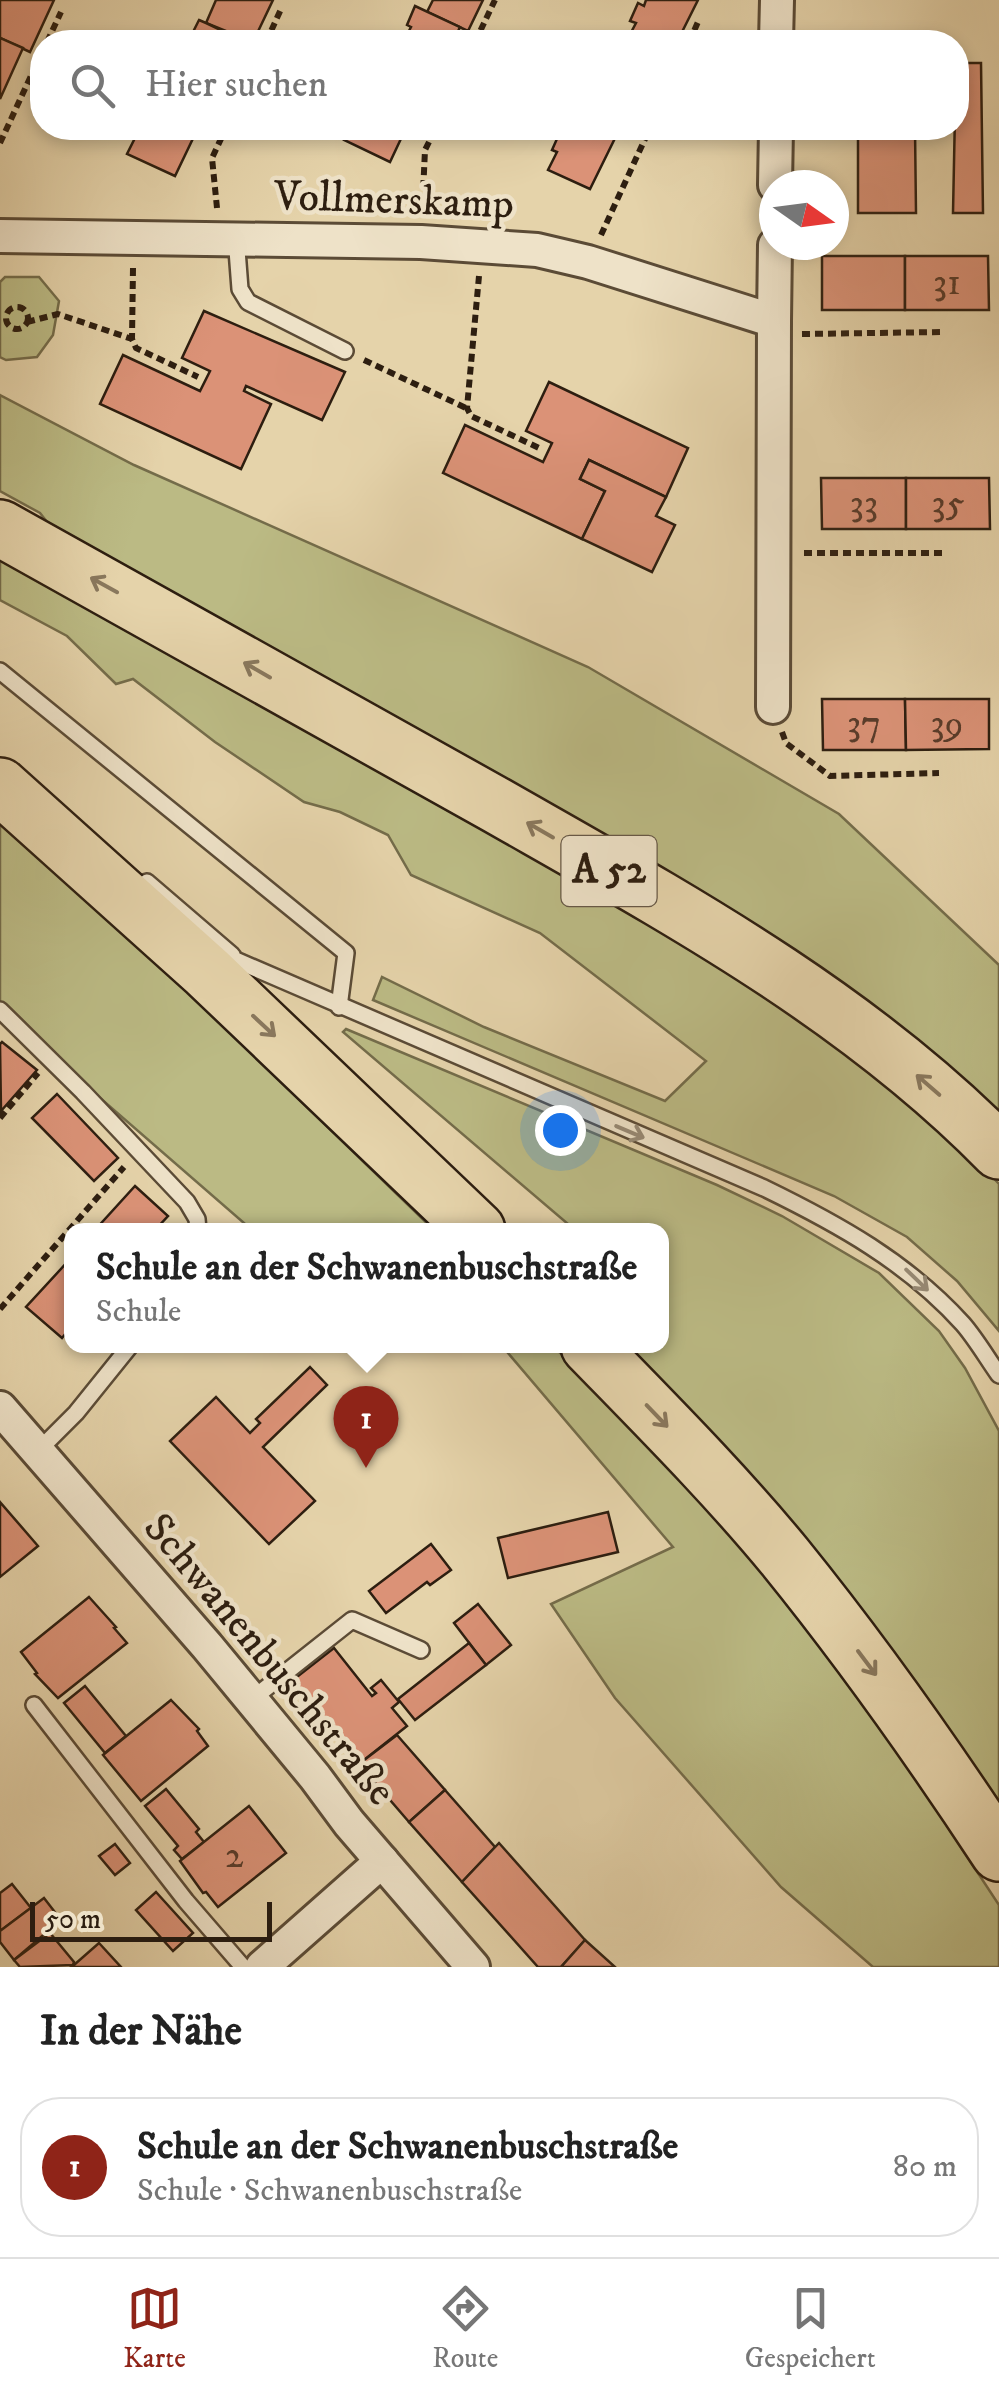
<!DOCTYPE html>
<html lang="de">
<head>
<meta charset="utf-8">
<style>
  :root { --surface:#fff; --page:#f6f6f6; --text:#222; --muted:#767676; --line:#e0e0e0; --accent:#8f2418 }
  body { margin:0; font-family:"IM FELL DW Pica",serif; background:var(--page); color:var(--text) }
  .compass { position:absolute; left:759px; top:170px; width:90px; height:90px; border-radius:50%; background:var(--surface); box-shadow:0 5px 15px #0003; rotate:104deg }
  .scale { position:absolute; left:30px; bottom:25px; width:242px; box-sizing:border-box; padding-left:10px; border:5px solid #2d1e10; border-top:0; font-size:28px; line-height:35px; white-space:nowrap; color:#2d1e10; -webkit-text-stroke:8px #eee2c8; paint-order:stroke }
  .you { position:absolute; left:560px; top:1130px; width:35px; height:35px; margin:-25px; border:8px solid #fff; border-radius:50%; background:#1a73e8; box-shadow:0 0 0 15px #1a73e833 }
  .badge { display:grid; place-items:center; width:65px; height:65px; border-radius:50%; background:var(--accent); color:#fff; font-size:32px; font-weight:700 }
  .pin { position:absolute; translate:-50% -82px; filter:drop-shadow(0 2px 5px #0008) }
  .pin::after { content:''; position:absolute; top:52px; width:35px; height:30px; background:inherit; clip-path:polygon(0 0,100% 0,50% 100%) }
  .popup { position:absolute; left:64px; top:1223px; width:605px; height:130px; box-sizing:border-box; display:grid; place-content:center; border-radius:20px; background:var(--surface); filter:drop-shadow(0 2px 8px #0005); font-size:32px; white-space:nowrap; color:var(--muted) }
  .popup b { font-size:38px; color:var(--text) }
  .popup::after { content:''; position:absolute; left:50%; top:100%; margin-left:-20px; border:20px solid transparent; border-top-color:var(--surface) }
  .list { margin:0; padding:0; list-style:none }
  h2 { display:flex; justify-content:space-between; align-items:center; height:130px; margin:0; padding:0 40px; font-size:42px }
  h2 small { font-size:32px; font-weight:400; color:var(--muted) }
  .list li { display:grid; grid-template-columns:65px 1fr auto; gap:30px; align-items:center; box-sizing:border-box; height:140px; margin:0 20px 20px; padding:0 20px; border:2px solid var(--line); border-radius:40px }
  .list b { display:block; font-size:38px; white-space:nowrap }
  .list p { margin:0; font-size:32px; white-space:nowrap; color:var(--muted) }
  .list em { font-size:32px; font-style:normal; color:var(--muted) }
  .icon { flex:none; width:55px; height:55px; fill:none; stroke:currentColor; stroke-width:2; stroke-linecap:round; stroke-linejoin:round }
  .map { position:relative; flex:none; width:999px; height:1967px; overflow:hidden }
  .search { position:absolute; background:var(--surface); box-shadow:0 5px 15px #0003; left:30px; right:30px; top:30px; height:110px; display:flex; align-items:center; gap:25px; box-sizing:border-box; padding:0 35px; border-radius:40px; color:var(--muted); font-size:38px }
  .sheet { height:290px; background:var(--surface) }
  nav { display:flex; justify-content:space-around; align-items:center; box-sizing:border-box; height:140px; border-top:2px solid var(--line); background:var(--surface); font-size:28px; color:var(--muted) }
  nav a { display:grid; justify-items:center; gap:5px }
  nav .on { color:var(--accent) }
  .map>svg:first-child { display:block }
  .green { fill:#bbba84; stroke:#746c4a; stroke-width:2.5 }
  .building { fill:#db9277; stroke:#2d1e10; stroke-width:2.5 }
  .lines { fill:none; stroke-linecap:round; stroke-linejoin:round }
  .lane-casing { stroke:#5b4b36; stroke-width:20 }
  .street-casing { stroke:#5b4b36; stroke-width:38 }
  .highway-casing { stroke:#2d1e10; stroke-width:60 }
  .path { stroke:#2d1e10; stroke-width:6; stroke-dasharray:8 5; stroke-linecap:butt }
  .lane { stroke:#eee2c8; stroke-width:15 }
  .street { stroke:#eee2c8; stroke-width:32 }
  .highway { stroke:#e5d3aa; stroke-width:55 }
  .oneway { stroke:#89785d }
  .oneway2 { stroke:#978a75 }
  .labels { text-anchor:middle; dominant-baseline:central; stroke-width:9; stroke-linejoin:round; paint-order:stroke }
  .number-label { font-size:38px; fill:#583b2a }
  .shield { fill:#eee2c8; stroke:#675947; stroke-width:2.5 }
  .shield-label { font-size:40px; font-weight:bold; fill:#2d1e10 }
  .street-label { font-size:42px; fill:#2d1e10; stroke:#eee2c8 }
</style>
</head>
<body>
<div class="map">
<svg width="999" height="1967" viewBox="0 0 999 1967">
  <rect width="100%" height="100%" fill="#e5d3aa"/>
  <filter id="stains"><feTurbulence type="fractalNoise" baseFrequency=".002" numOctaves="4"/><feColorMatrix values="0 0 0 0 .2 0 0 0 0 .09 0 0 0 0 .02 0 0 0 .5 -.17"/></filter>
  <radialGradient id="worn" r=".72"><stop offset=".6" stop-color="#630" stop-opacity="0"/><stop offset="1" stop-color="#630" stop-opacity=".3"/></radialGradient>
  <g class="green">
    <path d="M 5,277 L 39,277 L 59,301 L 53,335 L 37,357 L 6,360 L 0,357 L 0,282 Z"/>
    <path d="M 0,395 L 134,465 L 588,667 L 839,814 L 999,965 L 999,1120 L 62,541 L 40,513 L 0,491 Z"/>
    <path d="M 0,557 L 503,836 L 804,1014 L 966,1149 L 999,1184 L 999,1331 L 957,1281 L 907,1237 L 834,1196 L 373,1000 L 382,977 L 484,1027 L 665,1101 L 706,1061 L 540,933 L 411,875 L 388,835 L 340,812 L 304,802 L 215,742 L 133,679 L 116,684 L 67,636 L 0,600 Z"/>
    <path d="M 0,816 L 181,985 L 434,1230 L 252,1230 L 0,1011 Z"/>
    <path d="M 346,1029 L 717,1185 L 782,1216 L 879,1273 L 939,1331 L 965,1368 L 999,1431 L 999,1809 L 626,1346 L 661,1346 L 661,1230 L 575,1230 L 343,1032 Z"/>
    <path d="M 502,1346 L 553,1346 L 692,1479 L 851,1680 L 999,1905 L 999,1967 L 873,1967 L 781,1887 L 615,1698 L 551,1604 L 673,1547 Z"/>
  </g>
  <g class="building">
    <path d="M 0,0 L 54,0 L 30,52 L 0,38 Z"/>
    <path d="M 216,0 L 273,0 L 253,42 L 206,23 Z"/>
    <path d="M 433,0 L 483,0 L 468,31 L 427,12 Z"/>
    <path d="M 646,0 L 698,0 L 677,42 L 627,40 L 636,23 L 630,21 L 638,3 L 644,6 Z"/>
    <path d="M 415,6 L 460,27 L 453,42 L 398,42 L 403,42 L 411,27 L 407,25 Z"/>
    <path d="M 199,20 L 206,23 L 246,42 L 188,42 Z"/>
    <path d="M 0,38 L 23,48 L 0,99 Z"/>
    <path d="M 956,63 L 981,63 L 983,213 L 953,213 Z"/>
    <path d="M 140,128 L 198,128 L 175,176 L 127,154 Z"/>
    <path d="M 350,128 L 406,128 L 390,162 L 344,140 Z"/>
    <path d="M 569,128 L 620,128 L 590,189 L 548,170 L 557,152 L 552,150 L 560,132 L 565,135 Z"/>
    <path d="M 858,128 L 915,128 L 916,213 L 858,213 Z"/>
    <rect x="822" y="256" width="83" height="54"/>
    <path d="M 905,256 L 988,256 L 989,310 L 905,310 Z"/>
    <path d="M 204,311 L 345,372 L 322,420 L 246,386 L 244,391 L 271,404 L 241,469 L 100,404 L 123,355 L 200,391 L 210,371 L 182,358 Z"/>
    <path d="M 549,382 L 688,448 L 666,497 L 589,460 L 580,479 L 605,491 L 582,539 L 443,473 L 465,425 L 543,462 L 552,443 L 526,431 Z"/>
    <path d="M 589,460 L 666,497 L 656,516 L 675,525 L 652,572 L 582,539 L 605,491 L 580,479 Z"/>
    <path d="M 821,478 L 906,478 L 906,529 L 822,529 Z"/>
    <path d="M 906,478 L 989,478 L 990,529 L 906,529 Z"/>
    <path d="M 822,699 L 905,699 L 906,750 L 823,750 Z"/>
    <path d="M 905,699 L 989,699 L 989,749 L 906,750 Z"/>
    <path d="M 2,1042 L 37,1070 L 1,1111 L 0,1044 Z"/>
    <path d="M 57,1094 L 118,1158 L 94,1181 L 32,1118 Z"/>
    <path d="M 135,1186 L 168,1216 L 155,1230 L 95,1230 Z"/>
    <path d="M 71,1258 L 71,1327 L 62,1338 L 26,1307 Z"/>
    <path d="M 310,1367 L 327,1385 L 263,1447 L 315,1501 L 269,1544 L 170,1441 L 216,1397 L 250,1433 L 260,1423 L 256,1419 Z"/>
    <path d="M 0,1502 L 38,1546 L 0,1577 Z"/>
    <path d="M 608,1512 L 618,1552 L 508,1578 L 498,1538 Z"/>
    <path d="M 431,1544 L 451,1570 L 430,1585 L 427,1582 L 386,1613 L 369,1591 Z"/>
    <path d="M 89,1597 L 116,1627 L 114,1628 L 127,1643 L 58,1698 L 35,1674 L 37,1673 L 21,1652 Z"/>
    <path d="M 478,1604 L 511,1645 L 486,1665 L 454,1623 Z"/>
    <path d="M 469,1643 L 486,1665 L 415,1720 L 398,1699 Z"/>
    <path d="M 334,1648 L 372,1696 L 376,1693 L 371,1688 L 381,1680 L 399,1702 L 392,1708 L 407,1726 L 359,1764 L 293,1680 Z"/>
    <path d="M 85,1686 L 126,1736 L 105,1753 L 64,1703 Z"/>
    <path d="M 171,1700 L 199,1729 L 197,1731 L 208,1746 L 141,1801 L 103,1755 Z"/>
    <path d="M 397,1735 L 445,1790 L 409,1822 L 359,1764 Z"/>
    <path d="M 166,1789 L 199,1829 L 196,1832 L 204,1842 L 182,1859 L 174,1850 L 178,1846 L 145,1806 Z"/>
    <path d="M 445,1790 L 495,1847 L 462,1882 L 409,1822 Z"/>
    <path d="M 249,1806 L 286,1853 L 218,1907 L 206,1892 L 203,1893 L 180,1861 Z"/>
    <path d="M 499,1843 L 585,1940 L 561,1967 L 538,1967 L 462,1882 Z"/>
    <path d="M 115,1844 L 130,1863 L 115,1875 L 99,1856 Z"/>
    <path d="M 12,1884 L 31,1908 L 0,1931 L 0,1893 Z"/>
    <path d="M 156,1892 L 193,1933 L 173,1951 L 136,1910 Z"/>
    <path d="M 44,1898 L 61,1920 L 14,1960 L 0,1942 L 0,1931 Z"/>
    <path d="M 50,1933 L 74,1962 L 73,1965 L 20,1967 L 14,1960 Z"/>
    <path d="M 585,1940 L 615,1967 L 561,1967 Z"/>
    <path d="M 99,1943 L 121,1967 L 71,1967 L 74,1965 Z"/>
  </g>
  <g class="lines">
    <g class="lane-casing">
      <g id="lane">
        <path d="M 236,237 L 240,289 L 248,302 L 345,351"/>
        <path d="M 0,671 L 346,953 L 339,1007"/>
        <path d="M 147,882 L 232,955"/>
        <path d="M 217,952 L 764,1188 C 838,1224 907,1262 963,1324 C 976,1339 987,1358 999,1375"/>
        <path d="M 0,1010 L 83,1092 L 187,1202 L 197,1219 L 198,1230"/>
        <path d="M 38,1451 L 76,1413 L 130,1346"/>
        <path d="M 251,1700 L 352,1620 L 421,1650"/>
        <path d="M 34,1705 L 186,1901 L 243,1967"/>
      </g>
    </g>
    <g class="street-casing">
      <g id="street">
        <path d="M 776,42 L 777,0"/>
        <path d="M 775,185 L 776,128"/>
        <path d="M 0,236 L 421,242 L 537,250 L 588,262 L 774,321 L 773,707"/>
        <path d="M 774,321 L 775,245"/>
        <path d="M 0,1408 L 207,1646 L 315,1777 L 349,1823 L 473,1967"/>
        <path d="M 262,1967 L 382,1861"/>
      </g>
    </g>
    <g class="highway-casing">
      <g id="highway">
        <path d="M 0,528 C 166,619 331,712 496,805 C 673,906 855,1004 999,1151"/>
        <path d="M 0,786 L 207,972 L 477,1230"/>
        <path d="M 589,1346 C 656,1415 724,1483 785,1557 C 862,1652 932,1751 999,1853"/>
      </g>
    </g>
    <g class="path">
      <path d="M 47,42 L 61,12"/>
      <path d="M 266,42 L 282,7"/>
      <path d="M 475,42 L 495,0"/>
      <path d="M 689,42 L 698,22"/>
      <path d="M 0,143 L 42,52"/>
      <path d="M 217,208 L 212,158 L 226,128"/>
      <path d="M 422,214 L 425,150 L 436,128"/>
      <path d="M 601,235 L 650,128"/>
      <path d="M 133,268 L 132,339 L 136,348 L 198,377"/>
      <path d="M 479,276 L 467,408 L 471,416 L 539,448"/>
      <circle cx="17" cy="318" r="11"/>
      <path d="M 27,322 L 58,314 L 132,339"/>
      <path d="M 802,334 L 941,332"/>
      <path d="M 364,360 L 466,408"/>
      <path d="M 804,553 L 943,553"/>
      <path d="M 782,732 L 786,743 L 830,776 L 939,773"/>
      <path d="M 0,1118 L 38,1073"/>
      <path d="M 0,1309 L 124,1167"/>
    </g>
    <use href="#lane" class="lane"/>
    <use href="#street" class="street"/>
    <use href="#highway" class="highway"/>
  </g>
  <defs><path id="oneway-shaft" d="M-6 0H5M1.5-3L5.5 0L1.5 3" fill="none" stroke-width="1.6" stroke-linecap="round" stroke-linejoin="round" transform="scale(2.5)"/></defs>
  <g class="oneway">
    <use href="#oneway-shaft" transform="translate(104 585) rotate(-151)"/>
    <use href="#oneway-shaft" transform="translate(257 670) rotate(-150)"/>
    <use href="#oneway-shaft" transform="translate(540 830) rotate(-150)"/>
    <use href="#oneway-shaft" transform="translate(264 1026) rotate(43)"/>
    <use href="#oneway-shaft" transform="translate(928 1085) rotate(-139)"/>
    <use href="#oneway-shaft" transform="translate(657 1416) rotate(46)"/>
    <use href="#oneway-shaft" transform="translate(867 1663) rotate(53)"/>
  </g>
  <g class="oneway2">
    <use href="#oneway-shaft" transform="translate(630 1132) rotate(23)"/>
    <use href="#oneway-shaft" transform="translate(917 1280) rotate(44)"/>
  </g>
  <g class="labels">
    <g class="number-label">
      <text x="947" y="283">31</text>
      <text x="864" y="504">33</text>
      <text x="948" y="504">35</text>
      <text x="864" y="724">37</text>
      <text x="947" y="724">39</text>
      <text x="234" y="1856">2</text>
    </g>
    <rect class="shield" x="561.5" y="836" width="95" height="70" rx="8"/>
    <g class="shield-label">
      <text x="609" y="871">A 52</text>
    </g>
    <g class="street-label">
      <text transform="translate(394 201) rotate(2)">Vollmerskamp</text>
      <text transform="translate(269 1660) rotate(50)">Schwanenbuschstraße</text>
    </g>
  </g>
  <rect width="100%" height="100%" filter="url(#stains)"/>
  <rect width="100%" height="100%" fill="url(#worn)"/>
</svg>
<svg class="compass" viewBox="-18 -18 36 36"><path d="M0-13l5 13h-10z" fill="#e53935"/><path d="M0 13l5-13h-10z" fill="#767676"/></svg>
<div class="scale">50 m</div>
<div class="you"></div>
<div class="pin badge" style="left:366px;top:1468px">1</div>
<div class="popup"><b>Schule an der Schwanenbuschstraße</b>Schule</div>
<div class="search"><svg class="icon" aria-label="search" viewBox="0 0 24 24"><circle cx="10" cy="10" r="6"/><path d="M15 15l6 6"/></svg>Hier suchen</div>
</div>
<section class="sheet">
<h2>In der Nähe<small></small></h2>
<ul class="list">
<li><span class="badge">1</span><div><b>Schule an der Schwanenbuschstraße</b><p>Schule · Schwanenbuschstraße</p></div><em>80 m</em></li>
</ul>
</section>
<nav>
<a class="on"><svg class="icon" aria-label="map" viewBox="0 0 24 24"><path d="M3 6l6-2 6 2 6-2v14l-6 2-6-2-6 2zM9 4v14M15 6v14"/></svg>Karte</a>
<a><svg class="icon" aria-label="directions" viewBox="0 0 24 24"><path d="M12 3l9 9-9 9-9-9zM9 14v-3h6M13 9l2 2-2 2"/></svg>Route</a>
<a><svg class="icon" aria-label="saved" viewBox="0 0 24 24"><path d="M7 4h10v16l-5-4-5 4z"/></svg>Gespeichert</a>
</nav>
</body>
</html>
